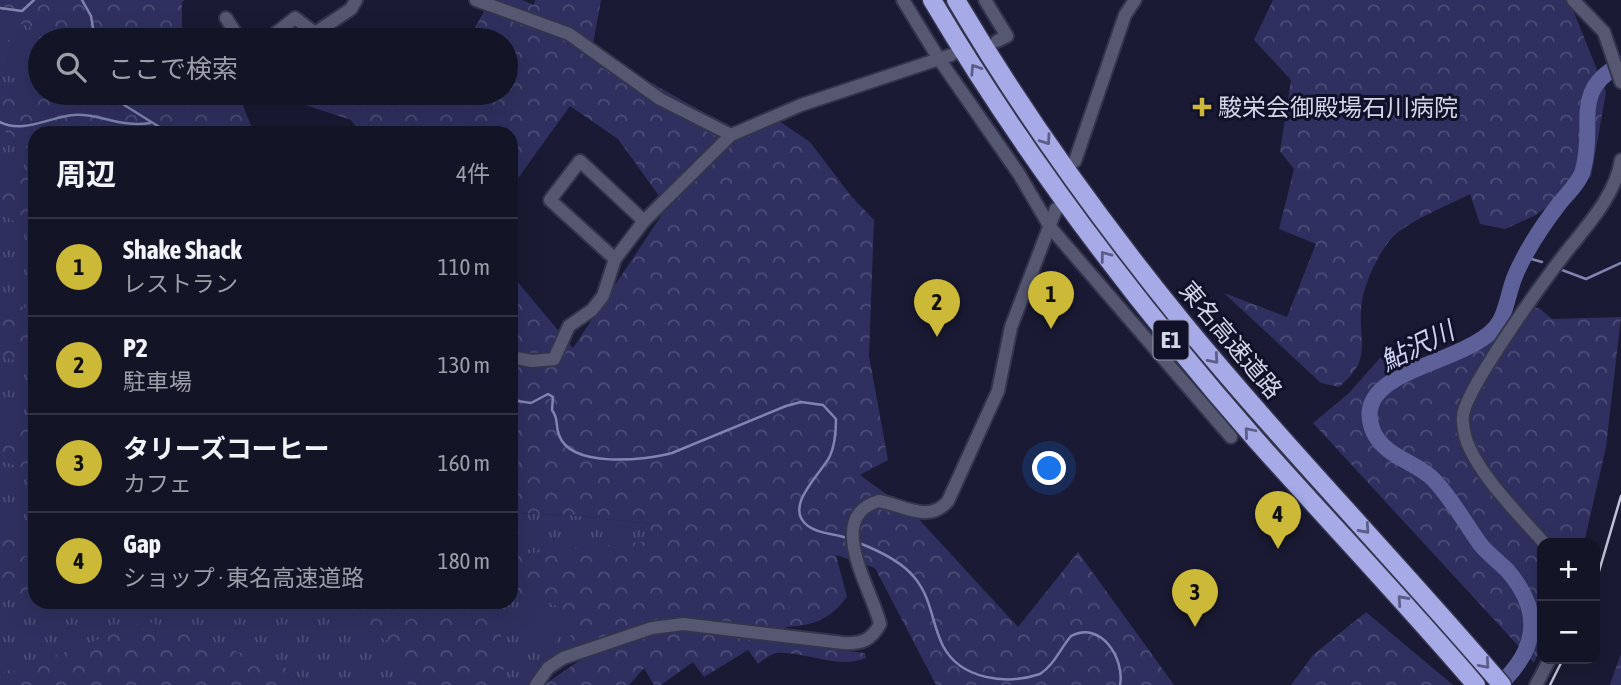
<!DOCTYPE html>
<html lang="ja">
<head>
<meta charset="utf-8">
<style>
  :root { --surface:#141427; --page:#1d1d2f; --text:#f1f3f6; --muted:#9d9ea7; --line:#334; --accent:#ccb938 }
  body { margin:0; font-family:"Asap Condensed","Noto Sans JP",sans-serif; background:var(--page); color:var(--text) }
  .controls { position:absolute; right:21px; bottom:21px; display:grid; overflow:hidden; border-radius:14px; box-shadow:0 7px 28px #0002 }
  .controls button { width:63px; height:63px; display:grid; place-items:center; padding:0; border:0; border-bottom:2px solid var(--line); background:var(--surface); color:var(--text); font:35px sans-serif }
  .you { position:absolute; left:1050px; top:469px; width:24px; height:24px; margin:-18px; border:5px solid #fff; border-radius:50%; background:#1a73e8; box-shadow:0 0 0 10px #1a73e833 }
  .badge { display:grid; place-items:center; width:46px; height:46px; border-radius:50%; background:var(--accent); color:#111; font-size:23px; font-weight:700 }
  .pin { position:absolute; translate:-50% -58px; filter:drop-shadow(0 2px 4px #0008) }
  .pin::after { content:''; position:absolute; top:37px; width:24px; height:21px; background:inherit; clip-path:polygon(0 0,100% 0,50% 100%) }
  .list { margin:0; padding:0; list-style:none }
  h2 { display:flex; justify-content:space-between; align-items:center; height:91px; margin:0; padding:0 28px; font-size:30px }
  h2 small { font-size:23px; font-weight:400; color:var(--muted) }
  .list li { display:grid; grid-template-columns:46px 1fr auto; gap:21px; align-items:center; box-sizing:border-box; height:98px; padding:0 28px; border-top:2px solid var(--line) }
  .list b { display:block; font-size:26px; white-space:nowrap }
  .list p { margin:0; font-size:23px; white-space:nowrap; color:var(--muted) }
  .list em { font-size:23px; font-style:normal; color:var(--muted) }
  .icon { flex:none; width:38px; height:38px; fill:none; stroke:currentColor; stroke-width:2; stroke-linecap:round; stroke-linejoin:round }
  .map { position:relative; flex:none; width:1621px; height:685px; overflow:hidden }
  .search { position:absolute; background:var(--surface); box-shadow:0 7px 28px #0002; left:28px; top:28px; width:490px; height:77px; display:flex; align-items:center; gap:18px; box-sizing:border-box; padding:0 24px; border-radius:38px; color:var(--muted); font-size:26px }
  .panel { position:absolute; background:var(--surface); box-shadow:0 7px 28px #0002; left:28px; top:126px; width:490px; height:483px; border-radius:21px }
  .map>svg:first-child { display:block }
  .grass { fill:url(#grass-tufts) }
  .forest { fill:url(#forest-crowns) }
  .pitch { fill:#303060 }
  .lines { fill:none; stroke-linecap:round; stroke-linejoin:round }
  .stream { stroke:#8184b0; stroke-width:2.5 }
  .river { stroke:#5e6199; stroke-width:16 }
  .minor-casing { stroke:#34344d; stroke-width:16 }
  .highway-casing { stroke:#34344d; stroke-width:21 }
  .minor { stroke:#565871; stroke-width:12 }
  .highway { stroke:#a6abe8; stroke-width:18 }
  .rail { stroke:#c0c3d5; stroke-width:2.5 }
  .oneway { stroke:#5c5e89 }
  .poi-dot { fill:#ccb938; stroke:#11112a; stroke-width:2.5 }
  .labels { text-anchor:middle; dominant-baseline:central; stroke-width:6; stroke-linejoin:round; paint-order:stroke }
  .shield { fill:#11112a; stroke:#999bae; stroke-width:2 }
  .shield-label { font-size:23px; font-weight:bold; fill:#d3d6e7 }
  .poi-label { font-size:24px; fill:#d3d6e7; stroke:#11112a; text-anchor:start }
  .street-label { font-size:24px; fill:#d3d6e7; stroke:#11112a }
  .water-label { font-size:26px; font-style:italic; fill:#ccd0f2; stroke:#11112a }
</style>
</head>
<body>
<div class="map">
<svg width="1621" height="685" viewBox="0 0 1621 685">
  <defs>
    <pattern id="grass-tufts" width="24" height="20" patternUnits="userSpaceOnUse" patternTransform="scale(1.75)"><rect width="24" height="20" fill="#303060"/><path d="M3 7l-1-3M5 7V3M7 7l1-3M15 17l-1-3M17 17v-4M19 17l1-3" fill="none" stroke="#4d4d77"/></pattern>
    <pattern id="forest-crowns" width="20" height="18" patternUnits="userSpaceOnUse" patternTransform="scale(1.75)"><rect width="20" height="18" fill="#303060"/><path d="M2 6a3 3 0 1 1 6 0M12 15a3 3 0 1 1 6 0" fill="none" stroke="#4d4d77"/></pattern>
  </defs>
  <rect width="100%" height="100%" fill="#1a1a34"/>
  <path class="grass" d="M 0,0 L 45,0 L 35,133 L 35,602 L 511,602 L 511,513 L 570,515 L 650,524 L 645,616 L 540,673 L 535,685 L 302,685 L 291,670 L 7,674 L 0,671 Z"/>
  <g class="forest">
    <path d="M 0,0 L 185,0 L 182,2 L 182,27 L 198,40 L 40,41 L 30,27 L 0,16 Z"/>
    <path d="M 490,0 L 522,0 L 534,5 L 535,0 L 601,0 L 592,49 L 736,131 L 779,121 L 810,142 L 851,196 L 874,220 L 869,356 L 888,460 L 860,475 L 915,515 L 1018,627 L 1078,552 L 1174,685 L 936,685 L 875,568 L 836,555 L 847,597 C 829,620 815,625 786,627 L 784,639 L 806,646 L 865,653 L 866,658 C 838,670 805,651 777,653 C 771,654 763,660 758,664 L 748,650 L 704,677 L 693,662 L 661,685 L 654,685 L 644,668 L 629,685 L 544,685 L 622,631 L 572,648 L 568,613 C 549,599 534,599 511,601 L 511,555 L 649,541 L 650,524 L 570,515 L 511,513 L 511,274 L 573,348 L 667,207 L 618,139 L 570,106 L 511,188 L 511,133 L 360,133 L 351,120 L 305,105 L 310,93 L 506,93 L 506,40 L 462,40 L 475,28 Z"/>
    <path d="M 1273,0 L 1569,0 L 1606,92 L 1591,177 L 1534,216 L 1505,229 L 1480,224 L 1470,194 C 1449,205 1405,222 1390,240 C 1377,256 1362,288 1361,309 C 1359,346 1372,359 1339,387 L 1321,383 L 1224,293 L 1287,317 L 1316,244 L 1279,229 L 1294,169 L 1280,151 L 1291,80 L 1254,40 Z"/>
    <path d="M 40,90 L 40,93 L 238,93 L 254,133 L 35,133 L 35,153 L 0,128 L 0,94 Z"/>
    <path d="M 0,168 L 32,174 L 35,168 L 35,253 L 32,234 L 0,212 Z"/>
    <path d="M 0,301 L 35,310 L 35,363 L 0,357 Z"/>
    <path d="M 1525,307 L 1539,308 L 1552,319 L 1621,317 L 1606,447 L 1584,543 L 1542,543 L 1542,644 L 1534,663 L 1313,423 L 1349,393 L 1388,349 L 1435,364 L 1445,350 Z"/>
    <path d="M 25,421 L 35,424 L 35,471 L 0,461 L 0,423 Z"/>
    <path d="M 0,526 L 35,538 L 35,552 L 23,558 L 35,571 L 35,597 L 0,598 Z"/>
    <path d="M 332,602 L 510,602 L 499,624 L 507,665 L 491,685 L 408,685 L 392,643 L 345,619 Z"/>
    <path d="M 1366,612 L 1453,685 L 1291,685 L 1313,655 Z"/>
    <path d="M 146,621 L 291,670 L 302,685 L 0,685 L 0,671 L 7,674 Z"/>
    <path d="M 1621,654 L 1621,685 L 1610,685 L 1610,684 Z"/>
  </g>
  <g class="pitch">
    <path d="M 18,41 L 34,54 L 34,67 L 21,77 L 12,78 L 0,70 L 0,42 Z"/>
    <path d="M 0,604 L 16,613 L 16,626 L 0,636 Z"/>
    <path d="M 531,604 L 551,607 L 557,625 L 556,641 L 551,645 L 536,645 L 525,619 Z"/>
  </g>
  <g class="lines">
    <g class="stream">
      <path d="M 82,0 L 91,16 L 95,40"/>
      <path d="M 0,8 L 22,11 L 34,0"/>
      <path d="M 105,93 L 169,133"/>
      <path d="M 0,122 C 23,134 49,117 74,115 C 99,113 120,128 150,123"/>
      <path d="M 1524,257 L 1542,262"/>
      <path d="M 1562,270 L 1586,279 L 1621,263"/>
      <path d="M 511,400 L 531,403 L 548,394 L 553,397 L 552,410 C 559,419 555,425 559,435 C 571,469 646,460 672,453 L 786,406 L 801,402 L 823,405 L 836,419 C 836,431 835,445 830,456 C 821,474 782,507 808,526 C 820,535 836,533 849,539"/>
      <path d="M 859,543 C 877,550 901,561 914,577 C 932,598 931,622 943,646 C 961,680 1007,685 1040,674 C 1054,665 1060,649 1071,636 C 1101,620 1125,659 1120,685"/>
    </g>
    <path class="river" d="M 1499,685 C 1538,649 1543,611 1507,570 C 1498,561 1488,554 1480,544 C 1465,523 1452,499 1434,480 C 1417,462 1384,457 1373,431 C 1347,366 1475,366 1500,321 C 1507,308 1509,290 1515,276 C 1526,250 1542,226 1559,204 C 1567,194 1580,182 1583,170 C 1596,124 1570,91 1621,64"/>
    <g class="minor-casing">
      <g id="minor">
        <path d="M 476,0 L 569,34 L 660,99 L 731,135"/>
        <path d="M 903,0 L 939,59 L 1019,174 L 1050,227 L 1231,437"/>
        <path d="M 985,0 L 1007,36 L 997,41"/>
        <path d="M 1573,0 L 1604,32 L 1621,82"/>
        <path d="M 226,18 L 240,40"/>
        <path d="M 314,38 L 315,33 L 351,9 L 356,0"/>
        <path d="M 267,40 L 295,18 L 315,33"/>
        <path d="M 1075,161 L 1125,15 L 1135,0"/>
        <path d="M 615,259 L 550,200 L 580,161 L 644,221"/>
        <path d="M 511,357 L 532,361 L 554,359 L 569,326 L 592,310 L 603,296 L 615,259 L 644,221 L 731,135 L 801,105 L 951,55"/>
        <path d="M 1544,543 C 1520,516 1480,476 1467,442 C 1465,436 1462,423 1463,416 C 1465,389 1550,272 1571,246 C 1591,221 1616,193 1621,160"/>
        <path d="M 536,685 L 548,668 L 563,658 L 652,628 L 683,624 L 843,643 C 861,644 871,641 880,624 C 873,591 823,517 879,501 C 903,505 929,524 948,501 L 998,391 L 1011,327 L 1056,209"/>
        <path d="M 1536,685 L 1550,659"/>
      </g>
    </g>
    <g class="highway-casing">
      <g id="highway">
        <path d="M 932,0 C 1025,157 1136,303 1256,440 C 1329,522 1405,602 1476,685"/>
        <path d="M 956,0 C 1023,114 1101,222 1184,324 C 1286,448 1398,563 1502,685"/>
      </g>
    </g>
    <use href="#minor" class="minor"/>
    <use href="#highway" class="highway"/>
    <g class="rail">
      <path d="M 1595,585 L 1621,496"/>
      <path d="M 1550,685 L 1563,659"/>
    </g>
  </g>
  <defs><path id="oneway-chevron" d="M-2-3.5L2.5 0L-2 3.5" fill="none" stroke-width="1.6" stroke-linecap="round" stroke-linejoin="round" transform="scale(1.75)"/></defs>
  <g class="oneway">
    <use href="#oneway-chevron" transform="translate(975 69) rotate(-123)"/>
    <use href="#oneway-chevron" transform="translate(1046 140) rotate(55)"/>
    <use href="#oneway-chevron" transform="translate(1105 256) rotate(-127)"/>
    <use href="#oneway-chevron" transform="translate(1214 359) rotate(49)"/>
    <use href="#oneway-chevron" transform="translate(1249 432) rotate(-130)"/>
    <use href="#oneway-chevron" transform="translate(1365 529) rotate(48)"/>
    <use href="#oneway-chevron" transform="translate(1402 600) rotate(-132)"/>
    <use href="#oneway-chevron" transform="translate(1485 664) rotate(49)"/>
  </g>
  <path class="poi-dot" d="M1198.5 96.5h7v7h7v7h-7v7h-7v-7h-7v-7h7z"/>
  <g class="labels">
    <rect class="shield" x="1153.5" y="320.5" width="35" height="39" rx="5"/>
    <g class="shield-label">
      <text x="1171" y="340">E1</text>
    </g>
    <g class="poi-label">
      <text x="1218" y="107">駿栄会御殿場石川病院</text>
    </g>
    <g class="street-label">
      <text transform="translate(1231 340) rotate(50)">東名高速道路</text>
    </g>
    <g class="water-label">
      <text transform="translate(1417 346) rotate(-26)">鮎沢川</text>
    </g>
  </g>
</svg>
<div class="controls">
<button>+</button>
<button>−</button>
</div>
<div class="you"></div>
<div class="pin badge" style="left:1051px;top:329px">1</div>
<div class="pin badge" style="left:937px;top:337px">2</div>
<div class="pin badge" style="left:1195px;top:627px">3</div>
<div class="pin badge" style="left:1278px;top:549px">4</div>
<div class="search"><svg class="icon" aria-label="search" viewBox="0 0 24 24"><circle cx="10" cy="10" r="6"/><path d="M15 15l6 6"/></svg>ここで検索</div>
<section class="panel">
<h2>周辺<small>4件</small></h2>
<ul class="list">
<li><span class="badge">1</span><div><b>Shake Shack</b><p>レストラン</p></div><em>110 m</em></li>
<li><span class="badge">2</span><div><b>P2</b><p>駐車場</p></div><em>130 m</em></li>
<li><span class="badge">3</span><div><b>タリーズコーヒー</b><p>カフェ</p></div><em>160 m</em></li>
<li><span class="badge">4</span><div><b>Gap</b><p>ショップ · 東名高速道路</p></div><em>180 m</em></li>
</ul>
</section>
</div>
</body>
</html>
